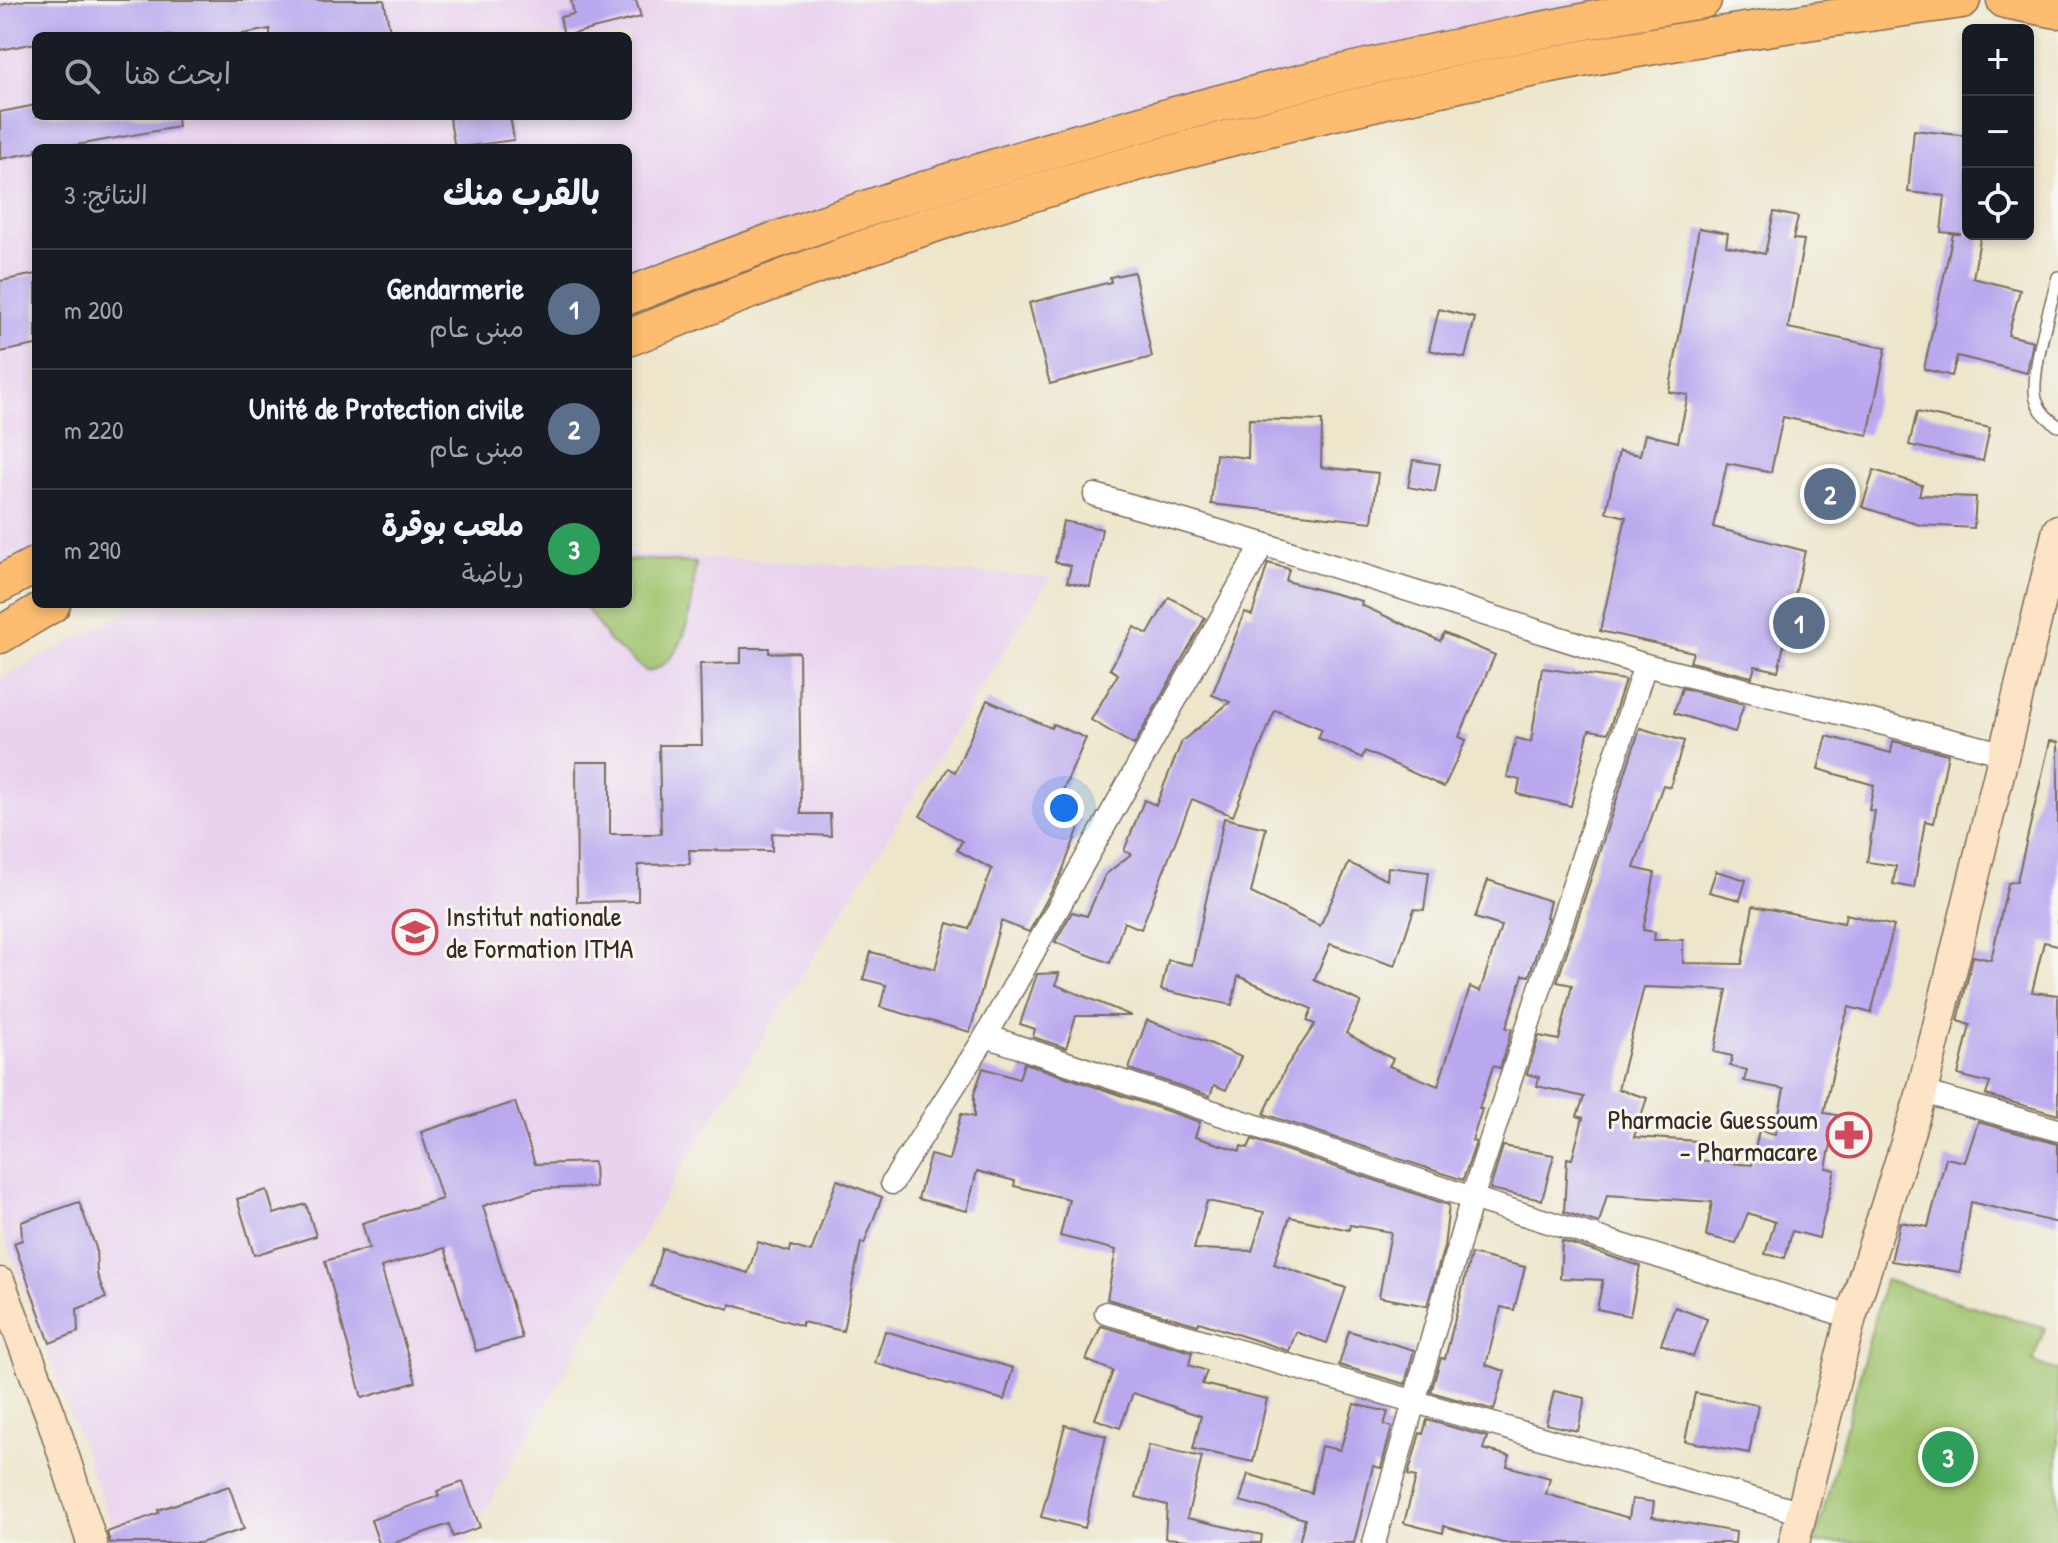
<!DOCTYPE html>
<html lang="ar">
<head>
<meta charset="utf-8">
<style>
  :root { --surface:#171b24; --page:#242831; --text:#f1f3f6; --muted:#9ea1a6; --line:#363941; --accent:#d1495b }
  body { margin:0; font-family:"Patrick Hand","Playpen Sans Arabic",sans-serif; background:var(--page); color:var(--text); direction:rtl }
  .controls { position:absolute; right:24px; top:24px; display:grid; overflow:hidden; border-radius:12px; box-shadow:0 4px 12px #0003 }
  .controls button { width:72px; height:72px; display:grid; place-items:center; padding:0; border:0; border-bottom:2px solid var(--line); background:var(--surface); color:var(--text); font:40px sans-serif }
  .you { position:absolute; left:1064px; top:808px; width:28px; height:28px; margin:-20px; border:6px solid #fff; border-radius:50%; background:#1a73e8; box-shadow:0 0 0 12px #1a73e833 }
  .badge { display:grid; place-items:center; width:52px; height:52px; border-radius:50%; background:var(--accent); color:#fff; font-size:26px; font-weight:700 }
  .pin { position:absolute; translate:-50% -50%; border:4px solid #fff; box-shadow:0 2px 8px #0006 }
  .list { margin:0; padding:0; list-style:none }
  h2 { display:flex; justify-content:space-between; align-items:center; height:104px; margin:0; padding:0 32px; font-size:34px }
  h2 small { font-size:26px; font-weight:400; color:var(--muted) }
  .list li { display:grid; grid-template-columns:52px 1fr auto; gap:24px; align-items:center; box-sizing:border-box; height:120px; padding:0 32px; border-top:2px solid var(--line) }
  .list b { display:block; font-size:30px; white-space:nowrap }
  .list p { margin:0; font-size:26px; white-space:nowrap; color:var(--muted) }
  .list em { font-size:26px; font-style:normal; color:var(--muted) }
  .icon { flex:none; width:44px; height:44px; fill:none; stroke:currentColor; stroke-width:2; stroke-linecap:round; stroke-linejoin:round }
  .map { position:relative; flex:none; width:2058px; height:1543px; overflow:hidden; direction:ltr }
  .search { position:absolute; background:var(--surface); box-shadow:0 4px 12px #0003; left:32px; top:32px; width:600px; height:88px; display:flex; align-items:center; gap:20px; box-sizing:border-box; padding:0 28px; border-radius:12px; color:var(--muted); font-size:30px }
  .panel { position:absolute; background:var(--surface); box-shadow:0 4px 12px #0003; left:32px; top:144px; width:600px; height:464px; border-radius:12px; direction:rtl }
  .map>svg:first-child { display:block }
  .built { fill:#e8d2ee; fill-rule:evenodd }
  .green { fill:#9fc26b; stroke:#6d7644; stroke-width:2 }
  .building { fill:#b9a8ee; fill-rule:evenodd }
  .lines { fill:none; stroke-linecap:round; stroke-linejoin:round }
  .service-casing { stroke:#796c5b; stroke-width:14 }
  .minor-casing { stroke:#796c5b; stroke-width:25 }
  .secondary-casing { stroke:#796c5b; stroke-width:33 }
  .trunk-casing { stroke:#796c5b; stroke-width:39 }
  .service { stroke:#fff; stroke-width:11 }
  .minor { stroke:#fff; stroke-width:22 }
  .secondary { stroke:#fee4c6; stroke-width:30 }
  .trunk { stroke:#fdbc70; stroke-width:36 }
  .labels { text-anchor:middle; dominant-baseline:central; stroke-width:6; stroke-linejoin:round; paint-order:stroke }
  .poi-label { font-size:28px; fill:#3b2a1e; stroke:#f6f6f2; text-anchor:start }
</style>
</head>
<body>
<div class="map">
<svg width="2058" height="1543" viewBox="0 0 2058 1543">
  <rect width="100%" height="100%" fill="#f6f6f2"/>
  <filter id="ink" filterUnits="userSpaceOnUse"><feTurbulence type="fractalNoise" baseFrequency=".0125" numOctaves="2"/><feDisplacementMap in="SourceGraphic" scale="16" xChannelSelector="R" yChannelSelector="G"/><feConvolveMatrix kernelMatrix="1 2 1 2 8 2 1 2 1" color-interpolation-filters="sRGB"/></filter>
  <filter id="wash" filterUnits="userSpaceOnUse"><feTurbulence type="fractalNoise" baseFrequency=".006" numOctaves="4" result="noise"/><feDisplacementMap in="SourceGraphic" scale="32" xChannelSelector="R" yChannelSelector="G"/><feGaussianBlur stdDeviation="1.8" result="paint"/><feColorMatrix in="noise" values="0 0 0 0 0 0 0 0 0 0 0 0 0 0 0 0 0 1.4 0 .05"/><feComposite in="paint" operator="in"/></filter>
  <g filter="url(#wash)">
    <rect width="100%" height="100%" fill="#ede6cb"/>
    <g class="built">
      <path d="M 0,0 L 1703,0 L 1371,64 L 628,296 L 628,148 L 36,148 L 36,565 L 0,584 ZM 36,36 L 628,36 L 628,116 L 36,116 Z"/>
      <path d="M 628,553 L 1050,577 L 671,1186 L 467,1543 L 118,1543 L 0,1225 L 0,679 L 143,604 L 628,604 Z"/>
    </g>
    <g class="green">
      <path d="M 634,559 L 696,563 C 691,600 692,660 647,672 L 609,641 L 584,604 L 628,604 L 628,561 Z"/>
      <path d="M 1885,1280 L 2045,1328 L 2032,1362 L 2058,1371 L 2058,1543 L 1815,1543 Z"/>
    </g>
    <g id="blocks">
      <g class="building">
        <path d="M 26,0 L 384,0 L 391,36 L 270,36 L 270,29 L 232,36 L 36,36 L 36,43 L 0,50 L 0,5 Z"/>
        <path d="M 571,0 L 636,0 L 641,17 L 564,36 L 560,17 L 574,14 Z"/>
        <path d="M 36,105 L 36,116 L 177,116 L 178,127 L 60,148 L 36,148 L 36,152 L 0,159 L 0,112 Z"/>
        <path d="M 449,116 L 510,116 L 514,140 L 455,148 Z"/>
        <path d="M 1914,130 L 1968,136 L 1968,234 L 1981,234 L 1973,278 L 2020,290 L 2008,335 L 2033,341 L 2027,373 L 1957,356 L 1952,376 L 1924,369 L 1953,234 L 1961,234 L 1941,232 L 1945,196 L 1908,192 Z"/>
        <path d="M 1774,212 L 1798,217 L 1793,239 L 1804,240 L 1788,328 L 1886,348 L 1868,435 L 1783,417 L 1771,472 L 1727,463 L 1713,527 L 1805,551 L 1778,671 L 1755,666 L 1752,677 L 1690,662 L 1693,652 L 1600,631 L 1626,517 L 1606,512 L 1619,451 L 1640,455 L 1645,434 L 1678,442 L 1688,395 L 1669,392 L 1699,228 L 1728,233 L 1726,246 L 1765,254 Z"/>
        <path d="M 1134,272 L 1152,357 L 1050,384 L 1029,303 L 1111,282 L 1110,277 Z"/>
        <path d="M 36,274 L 36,345 L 0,352 L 0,281 Z"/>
        <path d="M 1439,309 L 1475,318 L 1465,358 L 1429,350 Z"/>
        <path d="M 1917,412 L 1990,428 L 1983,461 L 1909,445 Z"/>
        <path d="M 1249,419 L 1322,421 L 1321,467 L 1378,473 L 1372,522 L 1211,504 L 1216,454 L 1248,458 Z"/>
        <path d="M 1413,460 L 1440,464 L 1435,492 L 1408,487 Z"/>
        <path d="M 1874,470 L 1922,485 L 1919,495 L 1976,497 L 1974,528 L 1920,525 L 1862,507 Z"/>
        <path d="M 1063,521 L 1102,529 L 1090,587 L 1067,582 L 1071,566 L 1055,562 Z"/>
        <path d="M 1268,563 L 1289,569 L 1286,581 L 1362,601 L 1361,605 L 1440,641 L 1444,633 L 1495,655 L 1459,737 L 1466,740 L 1444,787 L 1365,751 L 1362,758 L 1318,738 L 1322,729 L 1275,710 L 1233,816 L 1192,799 L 1141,929 L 1124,922 L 1110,963 L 1055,942 L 1072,912 L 1087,916 L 1105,875 L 1131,854 L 1124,851 L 1144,800 L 1156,805 L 1182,741 L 1230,702 L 1212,695 L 1245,612 L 1252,615 Z"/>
        <path d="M 1169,597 L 1205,618 L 1134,745 L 1091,720 L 1118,674 L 1110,669 L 1134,627 L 1148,634 Z"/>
        <path d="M 741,648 L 769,648 L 769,653 L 799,652 L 801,814 L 830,814 L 831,836 L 772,833 L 772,851 L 689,850 L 690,864 L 638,865 L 638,901 L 577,902 L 576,762 L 610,762 L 610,834 L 661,834 L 659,745 L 702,745 L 700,664 L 741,663 Z"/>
        <path d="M 1542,668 L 1625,680 L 1608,733 L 1589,730 L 1571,806 L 1517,794 L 1520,780 L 1507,777 L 1516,738 L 1531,742 Z"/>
        <path d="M 1682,688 L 1744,704 L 1735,732 L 1674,713 Z"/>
        <path d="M 987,700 L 1051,728 L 1053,724 L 1086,738 L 1054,811 L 1082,820 L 1061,874 L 1029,932 L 1001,921 L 970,1032 L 880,1007 L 886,985 L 863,979 L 871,952 L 935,969 L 948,923 L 969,929 L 992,869 L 957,850 L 962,841 L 920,816 L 948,768 L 955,772 Z"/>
        <path d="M 1640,728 L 1684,741 L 1670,787 L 1663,785 L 1634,868 L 1655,873 L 1643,930 L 1655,932 L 1654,940 L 1683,940 L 1683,963 L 1742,964 L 1753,906 L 1844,923 L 1846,914 L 1894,926 L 1871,1013 L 1849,1007 L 1843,1025 L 1824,1113 L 1837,1115 L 1826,1168 L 1835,1170 L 1819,1238 L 1792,1231 L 1785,1258 L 1765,1254 L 1775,1222 L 1748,1213 L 1736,1243 L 1706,1236 L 1712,1202 L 1607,1195 L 1599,1223 L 1564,1212 L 1567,1158 L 1572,1159 L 1583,1118 L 1577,1116 L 1584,1097 L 1537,1086 L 1539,1077 L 1527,1074 L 1539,1036 L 1559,1040 L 1572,985 L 1557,982 ZM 1644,987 L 1727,990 L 1714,1052 L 1732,1056 L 1730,1066 L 1747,1070 L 1744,1081 L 1784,1089 L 1775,1134 L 1759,1130 L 1752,1165 L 1697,1160 L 1698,1141 L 1634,1137 L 1647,1098 L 1618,1089 Z"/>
        <path d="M 1827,736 L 1891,753 L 1893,741 L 1948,754 L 1934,823 L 1925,821 L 1914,888 L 1893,884 L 1896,866 L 1867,862 L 1875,811 L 1869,810 L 1874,785 L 1818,769 Z"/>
        <path d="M 2050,741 L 2058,742 L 2058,945 L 2044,942 L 2032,992 L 2058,995 L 2058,1115 L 1986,1095 L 1990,1083 L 1958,1075 L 1970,1025 L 1958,1021 L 1973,956 L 1991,960 L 2008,883 L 2017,881 Z"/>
        <path d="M 1224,818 L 1266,828 L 1251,893 L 1320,926 L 1349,863 L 1387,880 L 1388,867 L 1429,872 L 1424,910 L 1414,909 L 1395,966 L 1330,944 L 1314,980 L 1361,1002 L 1346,1033 L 1393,1059 L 1389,1066 L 1438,1086 L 1470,987 L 1480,991 L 1501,926 L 1475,918 L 1488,880 L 1550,901 L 1546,917 L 1548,917 L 1529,976 L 1523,975 L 1506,1028 L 1512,1029 L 1500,1068 L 1493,1066 L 1479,1109 L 1482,1109 L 1472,1141 L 1476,1142 L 1463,1180 L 1264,1114 L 1286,1067 L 1315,1024 L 1307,1021 L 1312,1009 L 1238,976 L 1232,1005 L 1161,990 L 1168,960 L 1192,965 Z"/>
        <path d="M 1716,871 L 1746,880 L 1740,900 L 1709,892 Z"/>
        <path d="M 1059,973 L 1056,985 L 1132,1016 L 1076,1016 L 1066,1048 L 1033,1037 L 1035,1029 L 1020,1024 L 1037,974 Z"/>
        <path d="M 1147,1020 L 1207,1042 L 1241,1057 L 1226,1090 L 1214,1085 L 1210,1096 L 1129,1069 Z"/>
        <path d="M 1024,1063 L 1200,1122 L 1195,1137 L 1240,1151 L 1241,1146 L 1248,1148 L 1252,1139 L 1449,1205 L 1444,1247 L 1427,1306 L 1379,1297 L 1391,1232 L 1350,1225 L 1349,1230 L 1290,1217 L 1274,1264 L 1346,1288 L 1327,1343 L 1296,1332 L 1289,1351 L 1199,1322 L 1198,1325 L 1107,1299 L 1116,1250 L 1060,1236 L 1069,1199 L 1014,1186 L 1015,1181 L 977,1171 L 967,1211 L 918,1199 L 930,1155 L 949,1160 L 961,1114 L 974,1117 L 974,1094 L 983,1068 L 1019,1079 ZM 1207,1201 L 1264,1212 L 1252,1251 L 1194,1249 Z"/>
        <path d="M 515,1102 L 535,1164 L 594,1162 L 595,1187 L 535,1189 L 483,1206 L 522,1338 L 476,1351 L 445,1248 L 381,1267 L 416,1382 L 362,1398 L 325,1261 L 369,1248 L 362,1223 L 442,1199 L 421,1132 Z"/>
        <path d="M 1978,1122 L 2058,1144 L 2058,1223 L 1971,1202 L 1960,1272 L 1891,1261 L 1900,1222 L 1928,1227 L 1946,1158 L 1965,1162 Z"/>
        <path d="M 1503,1146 L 1554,1155 L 1542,1200 L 1490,1189 Z"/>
        <path d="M 837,1180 L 882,1197 L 864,1244 L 861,1242 L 843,1331 L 802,1322 L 802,1326 L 730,1304 L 729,1309 L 651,1286 L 662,1248 L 748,1273 L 758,1242 L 790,1252 L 791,1246 L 811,1252 Z"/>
        <path d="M 267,1190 L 274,1214 L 306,1204 L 316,1236 L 254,1255 L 237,1199 Z"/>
        <path d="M 79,1202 L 96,1248 L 97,1274 L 106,1298 L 77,1309 L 78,1332 L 50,1343 L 14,1243 L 22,1240 L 21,1222 Z"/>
        <path d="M 1562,1241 L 1640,1266 L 1630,1316 L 1597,1309 L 1603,1280 L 1560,1278 Z"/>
        <path d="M 1471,1254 L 1525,1267 L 1514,1310 L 1501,1307 L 1486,1365 L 1505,1371 L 1494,1410 L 1431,1392 L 1441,1358 L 1445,1359 Z"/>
        <path d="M 1675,1307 L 1707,1319 L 1693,1357 L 1661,1344 Z"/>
        <path d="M 1101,1326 L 1192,1352 L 1189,1365 L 1207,1371 L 1202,1384 L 1267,1399 L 1253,1462 L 1193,1449 L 1201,1416 L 1133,1393 L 1120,1428 L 1095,1419 L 1113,1371 L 1086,1360 Z"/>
        <path d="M 885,1331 L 1013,1368 L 1004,1400 L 875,1363 Z"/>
        <path d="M 1349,1331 L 1414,1350 L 1405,1384 L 1339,1365 Z"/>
        <path d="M 1554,1391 L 1585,1398 L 1578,1431 L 1546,1424 Z"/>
        <path d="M 1695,1393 L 1758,1405 L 1749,1453 L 1685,1441 Z"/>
        <path d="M 1354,1404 L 1388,1412 L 1384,1425 L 1392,1427 L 1381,1468 L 1373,1466 L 1354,1543 L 1299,1543 L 1305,1519 L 1240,1501 L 1248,1474 L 1311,1493 L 1321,1446 L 1340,1450 Z"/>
        <path d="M 1427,1420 L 1487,1437 L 1483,1449 L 1510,1456 L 1507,1466 L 1550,1478 L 1546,1494 L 1629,1518 L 1632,1499 L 1654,1502 L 1652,1517 L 1736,1532 L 1735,1543 L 1502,1543 L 1444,1526 L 1443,1533 L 1404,1523 L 1416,1477 L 1408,1475 L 1420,1433 L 1423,1434 Z"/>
        <path d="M 1065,1425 L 1106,1436 L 1085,1528 L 1041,1517 Z"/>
        <path d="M 1149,1445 L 1202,1457 L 1187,1518 L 1262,1535 L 1261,1543 L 1188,1543 L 1189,1540 L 1165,1538 L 1167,1505 L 1136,1497 Z"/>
        <path d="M 463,1482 L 480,1527 L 453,1537 L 449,1524 L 394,1543 L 379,1543 L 371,1520 L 439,1496 L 437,1491 Z"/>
        <path d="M 229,1486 L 244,1529 L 200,1543 L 110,1543 L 107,1532 L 159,1513 L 158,1510 Z"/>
      </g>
    </g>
  </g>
  <g filter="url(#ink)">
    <use href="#blocks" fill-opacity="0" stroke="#796c5b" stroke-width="2"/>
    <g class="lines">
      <g class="service-casing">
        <path id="service" d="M 2058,277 C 2051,303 2028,380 2037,402 C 2041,413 2049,419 2058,426"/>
      </g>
      <g class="minor-casing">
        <g id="minor">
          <path d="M 1095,495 L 1263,544 L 1645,665 L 2002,753"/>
          <path d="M 986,1036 L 1472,1198 L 1851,1317"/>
          <path d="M 1922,1092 L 2058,1130"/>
          <path d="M 892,1183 L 986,1036 L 1263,544"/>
          <path d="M 1106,1313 L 1802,1513"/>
          <path d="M 1374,1543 L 1472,1198 L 1645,665"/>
        </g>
      </g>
      <g class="secondary-casing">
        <g id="secondary">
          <path d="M 0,1283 L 51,1416 L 92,1543"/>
          <path d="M 1794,1543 L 1851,1317 L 1922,1092 L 2058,530"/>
        </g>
      </g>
      <g class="trunk-casing">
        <g id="trunk">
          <path d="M 2005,0 L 2058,10"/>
          <path d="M 628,296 C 912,184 1208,97 1507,37 C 1572,24 1637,10 1703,0"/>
          <path d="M 628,338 C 731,297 835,257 940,222 C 1153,153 1372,99 1592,57 C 1715,34 1839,17 1962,0"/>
          <path d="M 0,584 L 36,565"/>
          <path d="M 0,635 L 52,604"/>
        </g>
      </g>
      <use href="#service" class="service"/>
      <use href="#minor" class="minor"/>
      <use href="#secondary" class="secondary"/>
      <use href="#trunk" class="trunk"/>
    </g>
  </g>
  <defs>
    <g id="university-ring" transform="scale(2.3)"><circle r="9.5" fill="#f6f6f2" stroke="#d1495b" stroke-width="1.5"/><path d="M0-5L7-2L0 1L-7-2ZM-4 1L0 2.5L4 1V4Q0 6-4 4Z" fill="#d1495b"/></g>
    <g id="pharmacy-ring" transform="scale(2.3)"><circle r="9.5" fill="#f6f6f2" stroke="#d1495b" stroke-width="1.5"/><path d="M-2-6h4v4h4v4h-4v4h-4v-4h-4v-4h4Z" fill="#d1495b"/></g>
  </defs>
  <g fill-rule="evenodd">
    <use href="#university-ring" x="415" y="932"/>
    <use href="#pharmacy-ring" x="1849" y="1135"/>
  </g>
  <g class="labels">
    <g class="poi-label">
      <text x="446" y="916">Institut nationale<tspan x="446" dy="32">de Formation ITMA</tspan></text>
      <text x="1818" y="1119" text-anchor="end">Pharmacie Guessoum<tspan x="1818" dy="32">- Pharmacare</tspan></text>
    </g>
  </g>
</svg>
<div class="controls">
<button>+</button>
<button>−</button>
<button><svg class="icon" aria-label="locate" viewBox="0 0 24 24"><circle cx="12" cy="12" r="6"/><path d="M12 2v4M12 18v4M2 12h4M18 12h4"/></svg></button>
</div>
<div class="you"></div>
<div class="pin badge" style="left:1799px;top:623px;background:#5c6f8a">1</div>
<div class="pin badge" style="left:1830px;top:494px;background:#5c6f8a">2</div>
<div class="pin badge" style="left:1948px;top:1457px;background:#2e9e5b">3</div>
<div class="search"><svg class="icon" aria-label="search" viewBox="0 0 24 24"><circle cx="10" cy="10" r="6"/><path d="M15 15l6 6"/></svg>ابحث هنا</div>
<section class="panel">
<h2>بالقرب منك<small>النتائج: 3</small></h2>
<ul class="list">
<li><span class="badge" style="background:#5c6f8a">1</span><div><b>Gendarmerie</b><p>مبنى عام</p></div><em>200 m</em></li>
<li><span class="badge" style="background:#5c6f8a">2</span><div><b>Unité de Protection civile</b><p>مبنى عام</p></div><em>220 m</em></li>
<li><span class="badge" style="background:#2e9e5b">3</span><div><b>ملعب بوقرة</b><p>رياضة</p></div><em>290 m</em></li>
</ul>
</section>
</div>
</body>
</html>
